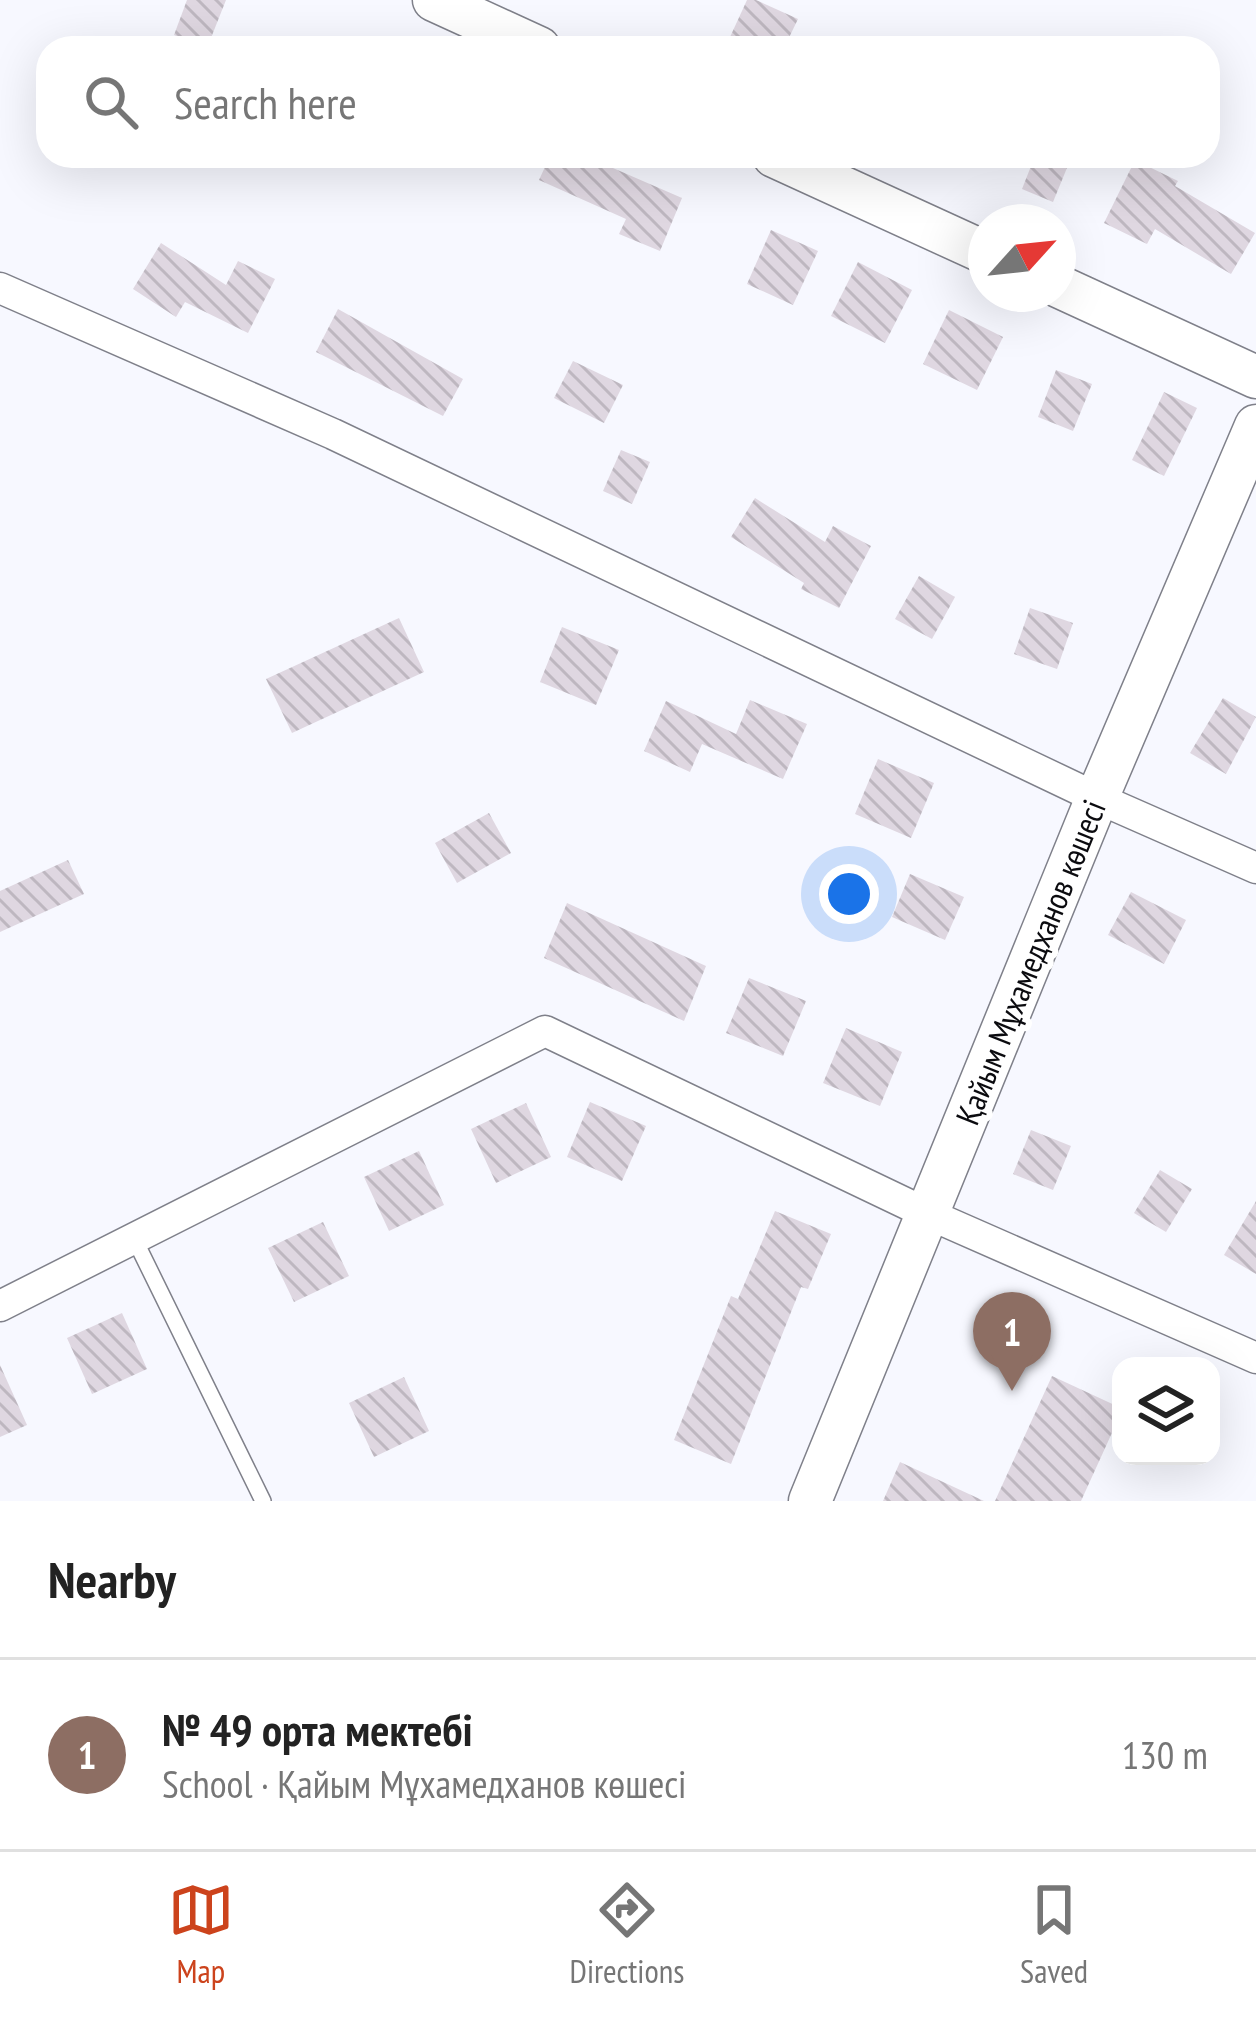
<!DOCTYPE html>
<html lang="en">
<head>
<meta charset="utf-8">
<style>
  :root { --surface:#fff; --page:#f6f6f6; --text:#222; --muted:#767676; --line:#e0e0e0; --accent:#cc431c }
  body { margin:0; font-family:"PT Sans Narrow",sans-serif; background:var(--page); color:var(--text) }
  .controls { position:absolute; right:36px; bottom:36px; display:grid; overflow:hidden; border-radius:24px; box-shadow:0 12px 48px #0002 }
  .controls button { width:108px; height:108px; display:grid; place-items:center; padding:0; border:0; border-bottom:3px solid var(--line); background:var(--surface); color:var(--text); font:60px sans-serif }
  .compass { position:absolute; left:968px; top:204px; width:108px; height:108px; border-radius:50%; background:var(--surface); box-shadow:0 12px 48px #0002; rotate:63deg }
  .you { position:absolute; left:849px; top:894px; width:42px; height:42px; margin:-30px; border:9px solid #fff; border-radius:50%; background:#1a73e8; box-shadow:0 0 0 18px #1a73e833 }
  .badge { display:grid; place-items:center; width:78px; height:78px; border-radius:50%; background:var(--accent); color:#fff; font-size:39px; font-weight:700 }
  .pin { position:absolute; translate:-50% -99px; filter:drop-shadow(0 3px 6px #0008) }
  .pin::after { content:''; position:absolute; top:63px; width:42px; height:36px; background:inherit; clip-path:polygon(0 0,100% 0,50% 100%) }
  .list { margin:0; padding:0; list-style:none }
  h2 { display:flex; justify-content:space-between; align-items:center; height:156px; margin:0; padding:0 48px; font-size:51px }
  h2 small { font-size:39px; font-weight:400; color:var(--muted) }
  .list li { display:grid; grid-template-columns:78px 1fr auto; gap:36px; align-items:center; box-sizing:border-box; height:192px; padding:0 48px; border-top:3px solid var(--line) }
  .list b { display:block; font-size:45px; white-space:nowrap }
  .list p { margin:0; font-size:39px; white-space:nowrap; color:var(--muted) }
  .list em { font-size:39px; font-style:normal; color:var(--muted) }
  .icon { flex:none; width:66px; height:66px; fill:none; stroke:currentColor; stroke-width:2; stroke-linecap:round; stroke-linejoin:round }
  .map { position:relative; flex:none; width:1256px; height:1501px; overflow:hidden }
  .search { position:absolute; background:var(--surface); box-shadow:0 12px 48px #0002; left:36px; right:36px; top:36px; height:132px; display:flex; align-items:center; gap:30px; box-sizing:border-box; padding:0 42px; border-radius:36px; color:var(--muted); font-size:45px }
  .sheet { height:348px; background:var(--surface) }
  nav { display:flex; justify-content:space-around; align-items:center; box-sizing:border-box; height:168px; border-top:3px solid var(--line); background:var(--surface); font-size:33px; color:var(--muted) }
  nav a { display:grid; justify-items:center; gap:6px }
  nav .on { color:var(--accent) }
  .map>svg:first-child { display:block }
  .building { fill:url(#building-back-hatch) }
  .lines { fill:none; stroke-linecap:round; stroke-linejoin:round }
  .lane-casing { stroke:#7f808a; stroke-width:18 }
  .street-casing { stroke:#7f808a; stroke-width:33 }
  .secondary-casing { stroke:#7f808a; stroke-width:45 }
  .lane { stroke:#fff; stroke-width:15 }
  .street { stroke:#fff; stroke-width:30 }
  .secondary { stroke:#fff; stroke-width:42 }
  .labels { text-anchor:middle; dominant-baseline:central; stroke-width:12; stroke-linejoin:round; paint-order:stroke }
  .street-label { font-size:33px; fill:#0b0b0f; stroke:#fff }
</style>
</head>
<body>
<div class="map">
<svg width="1256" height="1501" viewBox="0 0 1256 1501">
  <defs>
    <pattern id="building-back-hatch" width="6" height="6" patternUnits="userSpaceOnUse" patternTransform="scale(3)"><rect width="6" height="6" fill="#dfd7e1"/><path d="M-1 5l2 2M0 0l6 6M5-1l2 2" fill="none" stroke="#beb7c0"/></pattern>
  </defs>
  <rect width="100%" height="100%" fill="#f7f8ff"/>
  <g class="building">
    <path d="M 187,0 L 226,0 L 207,48 L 174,35 Z"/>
    <path d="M 747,0 L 756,0 L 798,19 L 784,48 L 725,48 Z"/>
    <path d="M 550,156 L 610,156 L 606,165 L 682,198 L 660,251 L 619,234 L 626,219 L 539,180 Z"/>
    <path d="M 1035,156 L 1053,156 L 1069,163 L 1053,202 L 1022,189 Z"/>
    <path d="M 1135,160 L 1178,181 L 1175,186 L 1255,233 L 1231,274 L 1155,229 L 1147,244 L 1104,223 Z"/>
    <path d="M 771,230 L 818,251 L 793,305 L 747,284 Z"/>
    <path d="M 161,243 L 226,285 L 238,261 L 275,279 L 248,333 L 185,302 L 176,317 L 133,289 Z"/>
    <path d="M 858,262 L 912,290 L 885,343 L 831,316 Z"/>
    <path d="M 338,309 L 463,379 L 443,416 L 316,352 Z"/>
    <path d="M 949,310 L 1003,337 L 977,390 L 923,364 Z"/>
    <path d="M 573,361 L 623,385 L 604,423 L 554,398 Z"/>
    <path d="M 1056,370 L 1092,384 L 1073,431 L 1038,417 Z"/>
    <path d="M 1164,392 L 1197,408 L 1164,476 L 1132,460 Z"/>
    <path d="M 621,450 L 650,462 L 632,504 L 603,491 Z"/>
    <path d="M 755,498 L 825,542 L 833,526 L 871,546 L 839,608 L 801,589 L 804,583 L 731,537 Z"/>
    <path d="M 919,576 L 955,597 L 932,639 L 895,619 Z"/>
    <path d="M 1030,608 L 1073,623 L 1057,669 L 1014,654 Z"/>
    <path d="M 399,618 L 424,672 L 292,733 L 266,679 Z"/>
    <path d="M 562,627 L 619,650 L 596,705 L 540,682 Z"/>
    <path d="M 1223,698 L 1256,717 L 1226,774 L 1190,753 Z"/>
    <path d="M 750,700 L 807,724 L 783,779 L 702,744 L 690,772 L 644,751 L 666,701 L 736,734 Z"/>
    <path d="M 878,759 L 934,783 L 911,838 L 855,814 Z"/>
    <path d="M 489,813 L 511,853 L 457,883 L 435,843 Z"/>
    <path d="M 68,860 L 84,894 L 0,932 L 0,891 Z"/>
    <path d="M 910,874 L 964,897 L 945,940 L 892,917 Z"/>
    <path d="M 1131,892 L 1186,920 L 1164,964 L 1108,935 Z"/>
    <path d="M 567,903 L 706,966 L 684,1021 L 544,958 Z"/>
    <path d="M 749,978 L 806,1001 L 783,1056 L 726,1033 Z"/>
    <path d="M 846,1028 L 902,1052 L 880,1106 L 823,1083 Z"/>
    <path d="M 590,1102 L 646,1126 L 622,1181 L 567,1157 Z"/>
    <path d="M 526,1103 L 551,1157 L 496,1183 L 471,1129 Z"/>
    <path d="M 1031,1130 L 1071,1146 L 1053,1190 L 1013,1174 Z"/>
    <path d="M 419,1151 L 444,1205 L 389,1231 L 364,1177 Z"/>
    <path d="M 1160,1170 L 1192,1189 L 1166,1232 L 1134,1213 Z"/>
    <path d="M 1256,1201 L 1256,1274 L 1224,1255 Z"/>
    <path d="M 775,1211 L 831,1234 L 808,1289 L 801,1287 L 731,1464 L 674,1440 L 731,1296 L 738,1299 Z"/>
    <path d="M 323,1222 L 349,1276 L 294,1302 L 268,1248 Z"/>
    <path d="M 122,1313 L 147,1369 L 92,1394 L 67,1338 Z"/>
    <path d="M 0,1365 L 27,1425 L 0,1437 Z"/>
    <path d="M 1052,1376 L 1121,1408 L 1121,1413 L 1081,1501 L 995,1501 Z"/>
    <path d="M 404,1377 L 429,1431 L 374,1457 L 349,1403 Z"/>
    <path d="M 900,1462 L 984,1501 L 883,1501 Z"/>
  </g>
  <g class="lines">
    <g class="lane-casing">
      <path id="lane" d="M 134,1238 L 263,1501"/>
    </g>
    <g class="street-casing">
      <g id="street">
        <path d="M 0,288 L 333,434 L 1097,798 L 1256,868"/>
        <path d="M 0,1306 L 545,1031 L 926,1213 L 1256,1358"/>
      </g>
    </g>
    <g class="secondary-casing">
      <g id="secondary">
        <path d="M 434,0 L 539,48"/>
        <path d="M 774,156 L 986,253"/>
        <path d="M 1058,286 L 1256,377"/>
        <path d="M 810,1501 L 1097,798 L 1256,426"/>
      </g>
    </g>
    <use href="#lane" class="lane"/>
    <use href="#street" class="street"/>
    <use href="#secondary" class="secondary"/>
  </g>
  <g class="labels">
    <g class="street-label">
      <text transform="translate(1030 962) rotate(-68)">Қайым Мұхамедханов көшесі</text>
    </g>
  </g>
</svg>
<div class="controls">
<button><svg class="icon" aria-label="layers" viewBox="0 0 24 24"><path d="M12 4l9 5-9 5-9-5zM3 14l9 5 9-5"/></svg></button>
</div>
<svg class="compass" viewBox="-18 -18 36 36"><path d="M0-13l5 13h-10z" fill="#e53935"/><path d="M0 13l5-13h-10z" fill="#767676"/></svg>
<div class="you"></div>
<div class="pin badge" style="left:1012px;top:1391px;background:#8d6e63">1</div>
<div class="search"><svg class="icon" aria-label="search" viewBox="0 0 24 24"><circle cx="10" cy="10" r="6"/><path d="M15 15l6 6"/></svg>Search here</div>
</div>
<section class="sheet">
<h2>Nearby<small></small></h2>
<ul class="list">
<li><span class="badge" style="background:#8d6e63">1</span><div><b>№ 49 орта мектебі</b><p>School · Қайым Мұхамедханов көшесі</p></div><em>130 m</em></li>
</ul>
</section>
<nav>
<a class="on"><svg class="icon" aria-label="map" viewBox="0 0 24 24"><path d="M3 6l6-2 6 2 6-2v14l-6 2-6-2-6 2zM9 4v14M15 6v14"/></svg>Map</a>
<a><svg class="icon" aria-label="directions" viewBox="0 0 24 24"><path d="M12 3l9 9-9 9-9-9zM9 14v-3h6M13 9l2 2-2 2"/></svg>Directions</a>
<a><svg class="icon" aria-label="saved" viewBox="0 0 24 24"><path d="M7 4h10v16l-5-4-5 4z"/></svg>Saved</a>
</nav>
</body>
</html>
